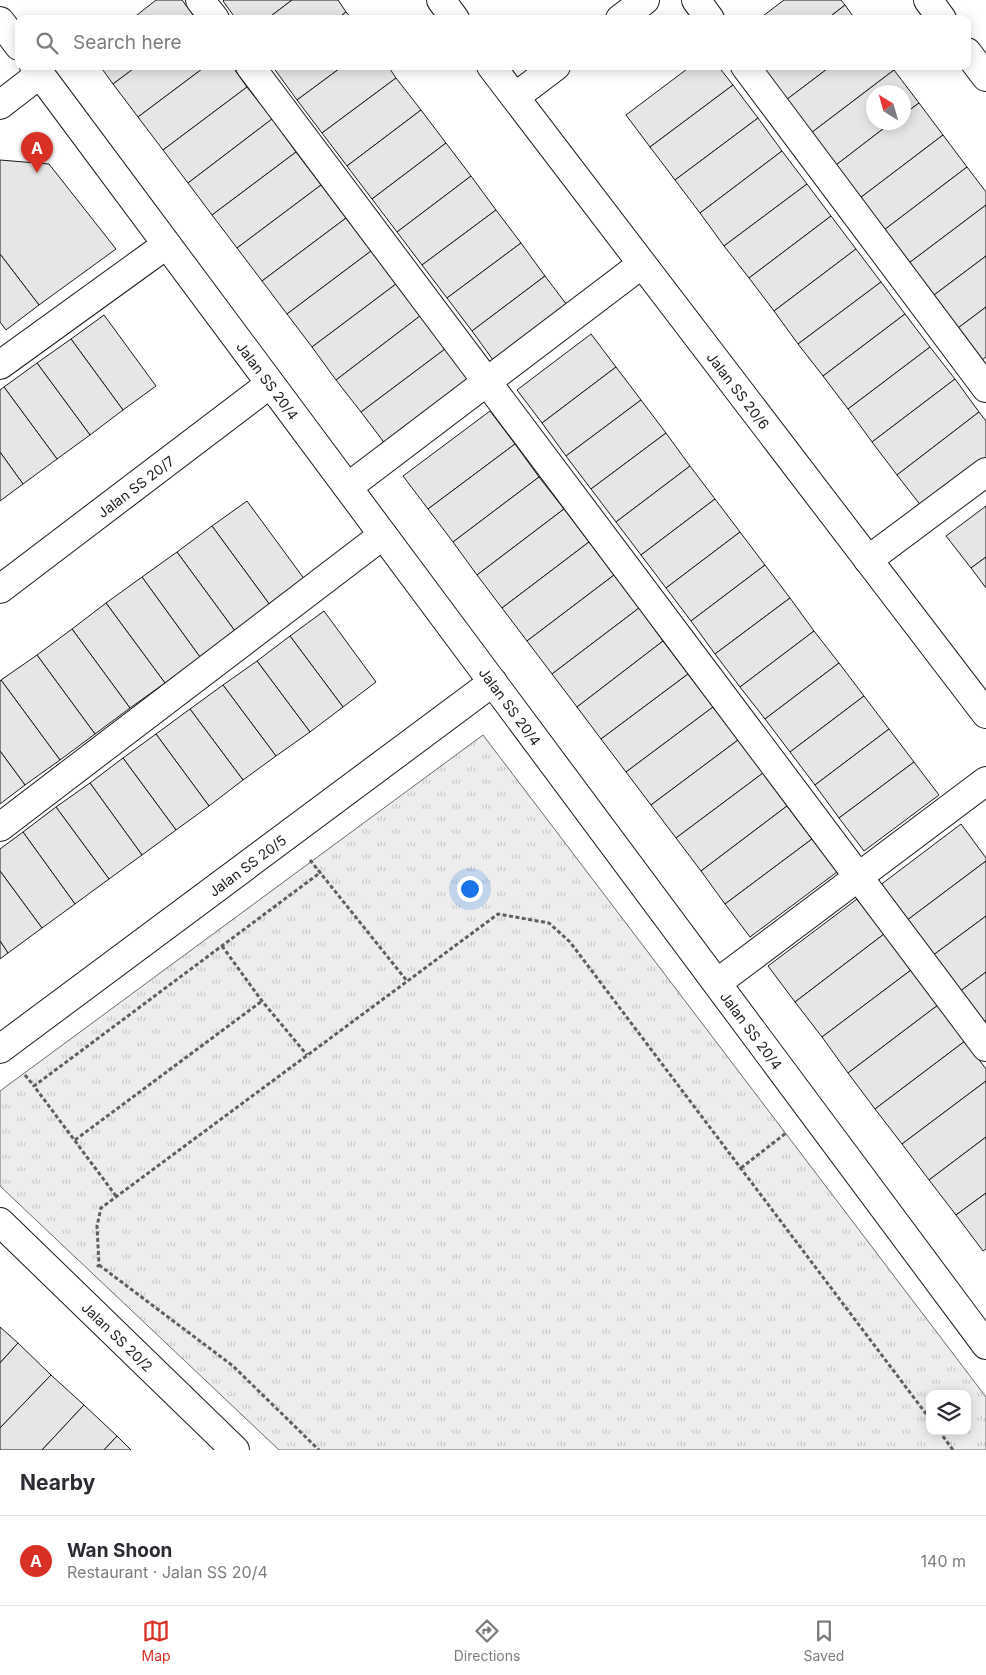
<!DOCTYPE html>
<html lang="en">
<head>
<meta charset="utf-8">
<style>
  :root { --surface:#fff; --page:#f2f2f3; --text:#2b2b33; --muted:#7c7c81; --line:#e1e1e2; --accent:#d93025 }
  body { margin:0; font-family:Inter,sans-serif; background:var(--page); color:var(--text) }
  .controls { position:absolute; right:15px; bottom:15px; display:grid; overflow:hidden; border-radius:10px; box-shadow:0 2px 12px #0003 }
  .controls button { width:45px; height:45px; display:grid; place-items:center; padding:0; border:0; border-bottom:1px solid var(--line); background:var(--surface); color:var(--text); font:25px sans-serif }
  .compass { position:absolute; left:866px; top:85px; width:45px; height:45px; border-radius:50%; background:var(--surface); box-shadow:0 2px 12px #0003; rotate:323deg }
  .you { position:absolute; left:469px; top:888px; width:18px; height:18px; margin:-12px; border:4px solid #fff; border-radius:50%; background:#1a73e8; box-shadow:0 0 0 8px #1a73e833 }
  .badge { display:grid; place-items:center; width:32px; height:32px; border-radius:50%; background:var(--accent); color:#fff; font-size:16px; font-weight:700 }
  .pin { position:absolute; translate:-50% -41px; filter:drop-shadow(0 1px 2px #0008) }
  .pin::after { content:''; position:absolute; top:26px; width:18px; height:15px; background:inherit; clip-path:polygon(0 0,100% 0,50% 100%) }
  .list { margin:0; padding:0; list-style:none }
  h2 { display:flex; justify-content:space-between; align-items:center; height:65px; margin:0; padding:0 20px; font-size:21px }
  h2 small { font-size:16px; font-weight:400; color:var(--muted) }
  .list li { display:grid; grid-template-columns:32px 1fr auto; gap:15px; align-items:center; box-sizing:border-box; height:90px; padding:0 20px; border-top:1px solid var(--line) }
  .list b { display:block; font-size:19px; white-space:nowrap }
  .list p { margin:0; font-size:16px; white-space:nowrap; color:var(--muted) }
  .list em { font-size:16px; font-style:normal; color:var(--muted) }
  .icon { flex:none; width:28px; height:28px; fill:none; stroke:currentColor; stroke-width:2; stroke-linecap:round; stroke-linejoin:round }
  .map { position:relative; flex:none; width:986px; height:1450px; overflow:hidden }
  .search { position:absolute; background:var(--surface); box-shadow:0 2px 12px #0003; left:15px; right:15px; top:15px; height:55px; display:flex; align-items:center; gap:12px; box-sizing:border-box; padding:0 18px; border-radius:10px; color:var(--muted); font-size:19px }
  .sheet { height:155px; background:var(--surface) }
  nav { display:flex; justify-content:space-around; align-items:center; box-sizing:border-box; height:70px; border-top:1px solid var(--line); background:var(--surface); font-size:14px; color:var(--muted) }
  nav a { display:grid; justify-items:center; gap:2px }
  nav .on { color:var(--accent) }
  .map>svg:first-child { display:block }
  .grass { fill:url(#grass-tufts); stroke:#6a6a6a; fill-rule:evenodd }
  .building { fill:#e6e6e6; stroke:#1a1a1a }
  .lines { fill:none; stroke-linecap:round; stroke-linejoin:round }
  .minor-casing { stroke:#1a1a1a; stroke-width:30 }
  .path { stroke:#5f5f5f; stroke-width:3; stroke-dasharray:4 2.5; stroke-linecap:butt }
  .minor { stroke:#fff; stroke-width:28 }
  .labels { text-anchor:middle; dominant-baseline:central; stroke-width:4; stroke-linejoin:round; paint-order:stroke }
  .street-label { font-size:14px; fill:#1a1a1a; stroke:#fff }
</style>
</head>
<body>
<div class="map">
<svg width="986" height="1450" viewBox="0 0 986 1450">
  <defs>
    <pattern id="grass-tufts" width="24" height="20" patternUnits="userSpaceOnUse" patternTransform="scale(1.25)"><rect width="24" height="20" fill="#ededed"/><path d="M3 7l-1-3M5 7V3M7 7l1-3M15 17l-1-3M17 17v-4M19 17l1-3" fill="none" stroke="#cbcbcb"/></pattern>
  </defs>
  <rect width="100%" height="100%" fill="#fff"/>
  <path class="grass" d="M 483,735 L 986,1397 L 986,1450 L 279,1450 L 0,1186 L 0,1091 ZM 930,1394 L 967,1394 L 967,1431 L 930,1431 Z"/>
  <g class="building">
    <path d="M 156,0 L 182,0 L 196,19 L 132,19 Z"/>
    <path d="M 224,0 L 292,0 L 267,19 L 236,19 L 223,1 Z"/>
    <path d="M 292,0 L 338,0 L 346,12 L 337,19 L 267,19 Z"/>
    <path d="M 784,0 L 841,0 L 845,5 L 827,19 L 759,19 Z"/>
    <path d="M 845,5 L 855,19 L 827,19 Z"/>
    <path d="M 346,12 L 352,19 L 337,19 Z"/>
    <path d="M 100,66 L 137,66 L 113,84 Z"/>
    <path d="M 137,66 L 206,66 L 138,117 L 113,84 Z"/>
    <path d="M 206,66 L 232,66 L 247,87 L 163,150 L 138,117 Z"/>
    <path d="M 274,66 L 343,66 L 297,100 L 273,67 Z"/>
    <path d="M 343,66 L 388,66 L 396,78 L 322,133 L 297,100 Z"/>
    <path d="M 691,66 L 718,66 L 733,85 L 650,147 L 626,115 Z"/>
    <path d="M 764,66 L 831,66 L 786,100 L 762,68 Z"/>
    <path d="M 831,66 L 891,66 L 894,70 L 811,133 L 786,100 Z"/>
    <path d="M 894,70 L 919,103 L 904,114 L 904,92 L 874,92 L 874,122 L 892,122 L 836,165 L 811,133 Z"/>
    <path d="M 396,78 L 421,110 L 347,166 L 322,133 Z"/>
    <path d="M 733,85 L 758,118 L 675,180 L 650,147 Z"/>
    <path d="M 247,87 L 272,119 L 188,183 L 163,150 Z"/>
    <path d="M 919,103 L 943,135 L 860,198 L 836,165 L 892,122 L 904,122 L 904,114 Z"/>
    <path d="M 421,110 L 446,143 L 372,199 L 347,166 Z"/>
    <path d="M 758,118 L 782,151 L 700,213 L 675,180 Z"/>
    <path d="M 272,119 L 296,152 L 212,215 L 188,183 Z"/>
    <path d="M 943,135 L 967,167 L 884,230 L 860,198 Z"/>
    <path d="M 446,143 L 471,176 L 397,232 L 372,199 Z"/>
    <path d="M 782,151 L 807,184 L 724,246 L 700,213 Z"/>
    <path d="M 296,152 L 321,185 L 237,248 L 212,215 Z"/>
    <path d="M 0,160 L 49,164 L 116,249 L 39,305 L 0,254 Z"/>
    <path d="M 967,167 L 986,192 L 986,205 L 909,263 L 884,230 Z"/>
    <path d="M 471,176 L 496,210 L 422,265 L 397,232 Z"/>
    <path d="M 807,184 L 831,216 L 749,278 L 724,246 Z"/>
    <path d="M 321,185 L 346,218 L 262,281 L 237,248 Z"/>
    <path d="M 986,205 L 986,256 L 934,295 L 909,263 Z"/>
    <path d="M 496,210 L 521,243 L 447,298 L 422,265 Z"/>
    <path d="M 831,216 L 856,249 L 774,311 L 749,278 Z"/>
    <path d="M 346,218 L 371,251 L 287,314 L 262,281 Z"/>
    <path d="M 521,243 L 545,276 L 472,331 L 447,298 Z"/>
    <path d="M 856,249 L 881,282 L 798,344 L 774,311 Z"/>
    <path d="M 371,251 L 396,284 L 312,347 L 287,314 Z"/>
    <path d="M 0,254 L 39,305 L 6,330 L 0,322 Z"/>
    <path d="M 986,256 L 986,307 L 958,328 L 934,295 Z"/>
    <path d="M 545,276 L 570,309 L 496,364 L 472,331 Z"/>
    <path d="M 881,282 L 905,314 L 823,376 L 798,344 Z"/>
    <path d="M 396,284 L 420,316 L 336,380 L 312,347 Z"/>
    <path d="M 986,307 L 986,357 L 982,360 L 958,328 Z"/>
    <path d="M 905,314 L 930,347 L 848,409 L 823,376 Z"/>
    <path d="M 104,315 L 156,386 L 123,410 L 71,339 Z"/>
    <path d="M 420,316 L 445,349 L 361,412 L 336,380 Z"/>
    <path d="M 591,334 L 616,367 L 542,423 L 517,390 Z"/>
    <path d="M 71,339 L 123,410 L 90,435 L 37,363 Z"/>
    <path d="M 930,347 L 955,379 L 872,442 L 848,409 Z"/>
    <path d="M 445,349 L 470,382 L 386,445 L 361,412 Z"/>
    <path d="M 37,363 L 90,435 L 57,459 L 4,387 Z"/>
    <path d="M 616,367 L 641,400 L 566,456 L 542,423 Z"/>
    <path d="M 955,379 L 979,412 L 897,475 L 872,442 Z"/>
    <path d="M 4,387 L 57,459 L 23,484 L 0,452 L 0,390 Z"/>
    <path d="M 641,400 L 666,433 L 591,489 L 566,456 Z"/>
    <path d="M 490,411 L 515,444 L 428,509 L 403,476 Z"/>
    <path d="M 979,412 L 986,421 L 986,459 L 922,507 L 897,475 Z"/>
    <path d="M 666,433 L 690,466 L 616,522 L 591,489 Z"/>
    <path d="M 515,444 L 539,477 L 453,542 L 428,509 Z"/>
    <path d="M 0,452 L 23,484 L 0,501 Z"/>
    <path d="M 690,466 L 715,499 L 641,555 L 616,522 Z"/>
    <path d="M 539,477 L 564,509 L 477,575 L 453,542 Z"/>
    <path d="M 715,499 L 740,532 L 666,588 L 641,555 Z"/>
    <path d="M 247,501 L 305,580 L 270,605 L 212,526 Z"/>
    <path d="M 986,506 L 986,557 L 971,568 L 946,536 Z"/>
    <path d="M 564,509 L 589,542 L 502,608 L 477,575 Z"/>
    <path d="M 212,526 L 270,605 L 235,631 L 177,552 Z"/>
    <path d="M 740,532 L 765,565 L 691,621 L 666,588 Z"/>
    <path d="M 589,542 L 614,575 L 527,641 L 502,608 Z"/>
    <path d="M 177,552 L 235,631 L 200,657 L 142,577 Z"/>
    <path d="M 986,557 L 986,588 L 971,568 Z"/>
    <path d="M 765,565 L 790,598 L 715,654 L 691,621 Z"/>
    <path d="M 614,575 L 639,608 L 552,674 L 527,641 Z"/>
    <path d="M 142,577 L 200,657 L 165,683 L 106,603 Z"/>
    <path d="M 790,598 L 814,631 L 740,687 L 715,654 Z"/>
    <path d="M 106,603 L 165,683 L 130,708 L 72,629 Z"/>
    <path d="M 639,608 L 663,641 L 577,707 L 552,674 Z"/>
    <path d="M 324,611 L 376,682 L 343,707 L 290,636 Z"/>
    <path d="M 72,629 L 130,708 L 95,734 L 37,655 Z"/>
    <path d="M 814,631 L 839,663 L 765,719 L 740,687 Z"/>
    <path d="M 290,636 L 343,707 L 310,732 L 257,661 Z"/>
    <path d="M 663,641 L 688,674 L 601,739 L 577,707 Z"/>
    <path d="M 37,655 L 95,734 L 60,760 L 1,680 Z"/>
    <path d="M 257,661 L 310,732 L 276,756 L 223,685 Z"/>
    <path d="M 839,663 L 864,696 L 790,752 L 765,719 Z"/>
    <path d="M 688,674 L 713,707 L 626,772 L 601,739 Z"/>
    <path d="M 1,680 L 60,760 L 25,785 L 0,751 L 0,681 Z"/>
    <path d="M 223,685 L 276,756 L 243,780 L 190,709 Z"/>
    <path d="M 864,696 L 889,729 L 815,785 L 790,752 Z"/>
    <path d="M 713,707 L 738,740 L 651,805 L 626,772 Z"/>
    <path d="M 190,709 L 243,780 L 209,806 L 156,734 Z"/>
    <path d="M 889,729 L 914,762 L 839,818 L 815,785 Z"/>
    <path d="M 156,734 L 209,806 L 176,830 L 123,758 Z"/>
    <path d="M 738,740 L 763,773 L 676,838 L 651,805 Z"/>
    <path d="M 0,751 L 25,785 L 0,804 Z"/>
    <path d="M 123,758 L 176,830 L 142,855 L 90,783 Z"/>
    <path d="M 914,762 L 939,795 L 864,851 L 839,818 Z"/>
    <path d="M 763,773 L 787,806 L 701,871 L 676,838 Z"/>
    <path d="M 90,783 L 142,855 L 109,879 L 56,807 Z"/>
    <path d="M 787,806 L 812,839 L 725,904 L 701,871 Z"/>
    <path d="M 56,807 L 109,879 L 75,904 L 23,832 Z"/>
    <path d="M 961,824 L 986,858 L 986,861 L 906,921 L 879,886 Z"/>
    <path d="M 23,832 L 75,904 L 42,928 L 0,871 L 0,849 Z"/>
    <path d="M 812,839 L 837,872 L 750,937 L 725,904 Z"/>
    <path d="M 986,861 L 986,916 L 932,956 L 906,921 Z"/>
    <path d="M 0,871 L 42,928 L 8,953 L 0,941 Z"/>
    <path d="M 857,899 L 884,934 L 795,1002 L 768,966 Z"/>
    <path d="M 986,916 L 986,972 L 959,992 L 932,956 Z"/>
    <path d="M 884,934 L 911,970 L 822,1037 L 795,1002 Z"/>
    <path d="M 0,941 L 8,953 L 0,959 Z"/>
    <path d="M 911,970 L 938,1005 L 848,1073 L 822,1037 Z"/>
    <path d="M 986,972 L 986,1027 L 959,992 Z"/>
    <path d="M 938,1005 L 965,1041 L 875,1109 L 848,1073 Z"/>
    <path d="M 965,1041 L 986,1069 L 986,1081 L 902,1144 L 875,1109 Z"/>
    <path d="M 986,1081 L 986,1137 L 929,1180 L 902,1144 Z"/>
    <path d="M 986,1137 L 986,1193 L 956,1215 L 929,1180 Z"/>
    <path d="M 986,1193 L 986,1249 L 983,1251 L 956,1215 Z"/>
    <path d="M 0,1327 L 18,1343 L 0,1363 Z"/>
    <path d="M 18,1343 L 51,1375 L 0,1428 L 0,1363 Z"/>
    <path d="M 51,1375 L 84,1405 L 42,1450 L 0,1450 L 0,1428 Z"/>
    <path d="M 84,1405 L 117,1436 L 104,1450 L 42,1450 Z"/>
    <path d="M 117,1436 L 131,1450 L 104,1450 Z"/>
  </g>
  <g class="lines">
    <g class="minor-casing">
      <g id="minor">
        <path d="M 200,0 L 215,19"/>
        <path d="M 441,0 L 455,19"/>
        <path d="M 696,0 L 710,19"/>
        <path d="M 928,0 L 942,19"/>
        <path d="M 620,19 L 645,0"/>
        <path d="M 0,21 L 19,46"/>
        <path d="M 967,52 L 986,77"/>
        <path id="s1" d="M 34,66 L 986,1345"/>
        <path d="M 250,66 L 986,1047"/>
        <path id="s2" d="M 491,66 L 986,714"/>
        <path d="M 745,66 L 986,388"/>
        <path d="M 515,97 L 556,66"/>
        <path d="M 0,105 L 40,74"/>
        <path d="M 0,365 L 166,245"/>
        <path d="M 348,487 L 642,264"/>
        <path d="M 868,560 L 986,472"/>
        <path id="s3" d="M 0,589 L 270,384"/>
        <path d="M 0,827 L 383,535"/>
        <path d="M 717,983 L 986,781"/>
        <path id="s4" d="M 0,1049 L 493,682"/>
        <path id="s5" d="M 0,1222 L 235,1450"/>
      </g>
    </g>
    <g class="path">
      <path d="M 310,860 L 407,981"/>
      <path d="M 222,946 L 262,1001 L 307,1055"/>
      <path d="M 25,1075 L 34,1086"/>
      <path d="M 75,1140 L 262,1001"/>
      <path d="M 741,1168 L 786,1133"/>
      <path d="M 116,1196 L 34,1086 L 321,872"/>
      <path d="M 99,1265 L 233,1366 L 319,1450"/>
      <path d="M 97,1267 L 99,1265 L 97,1226 L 101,1208 L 498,914 L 549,923 L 570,942 L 930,1419"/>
      <path d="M 939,1431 L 953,1450"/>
    </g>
    <use href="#minor" class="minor"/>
  </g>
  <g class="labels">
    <g class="street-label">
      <text stroke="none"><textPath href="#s1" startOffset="392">Jalan SS 20/4</textPath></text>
      <text stroke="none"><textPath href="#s2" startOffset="408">Jalan SS 20/6</textPath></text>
      <text stroke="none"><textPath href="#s3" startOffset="170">Jalan SS 20/7</textPath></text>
      <text stroke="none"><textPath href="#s1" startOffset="798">Jalan SS 20/4</textPath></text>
      <text stroke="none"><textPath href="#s4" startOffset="308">Jalan SS 20/5</textPath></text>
      <text stroke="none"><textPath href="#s1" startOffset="1202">Jalan SS 20/4</textPath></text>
      <text stroke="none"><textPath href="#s5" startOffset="164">Jalan SS 20/2</textPath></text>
    </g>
  </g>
</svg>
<div class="controls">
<button><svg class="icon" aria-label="layers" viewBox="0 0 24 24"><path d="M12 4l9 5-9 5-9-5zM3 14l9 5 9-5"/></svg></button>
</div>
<svg class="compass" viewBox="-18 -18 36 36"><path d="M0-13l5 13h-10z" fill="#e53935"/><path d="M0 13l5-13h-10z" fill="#7c7c81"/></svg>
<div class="you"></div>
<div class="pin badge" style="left:37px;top:173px">A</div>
<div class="search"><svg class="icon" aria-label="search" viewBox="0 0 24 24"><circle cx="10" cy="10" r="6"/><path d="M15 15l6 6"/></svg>Search here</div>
</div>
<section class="sheet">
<h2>Nearby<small></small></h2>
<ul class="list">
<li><span class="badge">A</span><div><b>Wan Shoon</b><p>Restaurant · Jalan SS 20/4</p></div><em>140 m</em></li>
</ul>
</section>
<nav>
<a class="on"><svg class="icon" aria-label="map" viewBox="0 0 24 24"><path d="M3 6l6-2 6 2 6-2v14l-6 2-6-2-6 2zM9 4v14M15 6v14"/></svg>Map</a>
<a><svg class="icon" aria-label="directions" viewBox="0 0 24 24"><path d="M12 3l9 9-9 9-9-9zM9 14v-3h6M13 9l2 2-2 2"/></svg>Directions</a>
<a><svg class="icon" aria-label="saved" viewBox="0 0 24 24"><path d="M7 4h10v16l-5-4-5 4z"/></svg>Saved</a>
</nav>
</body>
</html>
